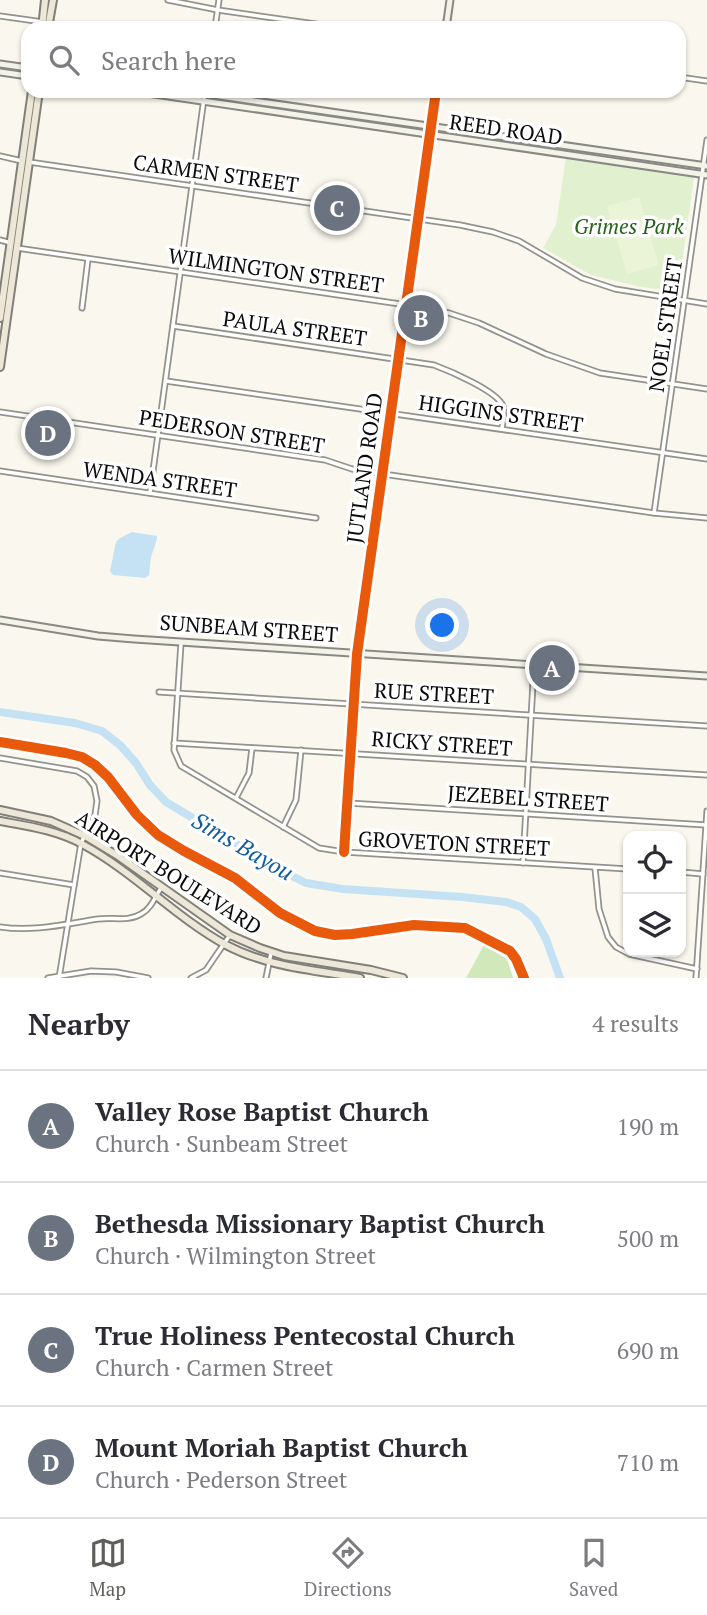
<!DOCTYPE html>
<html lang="en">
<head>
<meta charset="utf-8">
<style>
  :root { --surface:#fff; --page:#f2f2f3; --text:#2b2b33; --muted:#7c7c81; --line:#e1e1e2; --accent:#5f5e5a }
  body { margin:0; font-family:"PT Serif",serif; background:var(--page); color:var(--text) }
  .controls { position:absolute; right:21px; bottom:21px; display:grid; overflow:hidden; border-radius:14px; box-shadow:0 2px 5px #0004 }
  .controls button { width:63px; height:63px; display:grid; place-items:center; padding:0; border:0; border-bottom:2px solid var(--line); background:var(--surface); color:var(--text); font:35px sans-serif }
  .you { position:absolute; left:443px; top:626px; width:24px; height:24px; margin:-18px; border:5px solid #fff; border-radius:50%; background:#1a73e8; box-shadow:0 0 0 10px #1a73e833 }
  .badge { display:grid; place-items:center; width:46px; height:46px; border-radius:50%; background:var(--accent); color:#fff; font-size:23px; font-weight:700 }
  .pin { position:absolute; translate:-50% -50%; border:4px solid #fff; box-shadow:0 2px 7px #0006 }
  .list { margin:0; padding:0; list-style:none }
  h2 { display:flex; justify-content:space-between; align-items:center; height:91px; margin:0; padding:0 28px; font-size:30px }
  h2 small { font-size:23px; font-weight:400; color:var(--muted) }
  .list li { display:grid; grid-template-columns:46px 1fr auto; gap:21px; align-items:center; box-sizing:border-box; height:112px; padding:0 28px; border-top:2px solid var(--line) }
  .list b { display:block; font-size:26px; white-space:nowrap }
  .list p { margin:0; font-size:23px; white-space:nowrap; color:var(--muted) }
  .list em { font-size:23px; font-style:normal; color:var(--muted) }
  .icon { flex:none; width:38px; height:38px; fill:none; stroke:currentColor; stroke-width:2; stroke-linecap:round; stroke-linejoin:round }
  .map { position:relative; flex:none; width:707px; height:978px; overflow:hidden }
  .search { position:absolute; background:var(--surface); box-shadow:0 2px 5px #0004; left:21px; right:21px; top:21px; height:77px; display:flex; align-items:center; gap:18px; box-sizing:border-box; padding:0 24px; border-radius:21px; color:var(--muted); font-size:26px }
  .sheet { height:539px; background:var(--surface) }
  nav { display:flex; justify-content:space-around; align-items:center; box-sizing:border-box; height:98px; border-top:2px solid var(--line); background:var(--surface); font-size:19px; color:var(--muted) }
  nav a { display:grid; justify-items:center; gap:4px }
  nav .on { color:var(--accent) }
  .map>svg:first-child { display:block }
  .green { fill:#e1f0ce }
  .forest { fill:#d1e8bb }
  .pitch { fill:#ecf4d7 }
  .water { fill:#c4e2f4 }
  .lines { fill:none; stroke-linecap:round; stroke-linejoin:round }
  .river { stroke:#c4e2f4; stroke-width:8 }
  .street-casing { stroke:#93928d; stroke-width:7 }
  .secondary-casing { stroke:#898884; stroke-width:9 }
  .primary-casing { stroke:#807f7a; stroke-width:10 }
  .street { stroke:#fefefc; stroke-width:3.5 }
  .secondary { stroke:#f4f3e8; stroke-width:5 }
  .primary { stroke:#ece7d6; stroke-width:6 }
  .cycleway-casing { stroke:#fff; stroke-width:15 }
  .cycleway { stroke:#e8590c; stroke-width:10 }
  .labels { text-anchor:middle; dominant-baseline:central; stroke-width:7; stroke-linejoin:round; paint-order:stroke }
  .street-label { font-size:21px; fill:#0b0b0b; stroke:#fff }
  .park-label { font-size:21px; font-style:italic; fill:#27631b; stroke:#fff }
  .water-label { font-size:23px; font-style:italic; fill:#135c9e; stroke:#fff }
</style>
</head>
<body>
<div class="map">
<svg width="707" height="978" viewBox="0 0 707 978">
  <rect width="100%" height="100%" fill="#faf8ee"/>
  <path class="green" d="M 566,157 L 694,177 L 678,292 L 641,287 L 591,275 L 543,248 L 556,225 Z"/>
  <path class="forest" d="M 484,945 L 507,959 L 513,978 L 466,978 Z"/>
  <path class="pitch" d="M 639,197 L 659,265 L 627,274 L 607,206 Z"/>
  <path class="water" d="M 132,532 L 157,536 L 157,539 L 151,557 L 149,575 L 145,578 L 113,575 L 110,571 L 116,542 L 120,538 Z"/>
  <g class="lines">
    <path class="river" d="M 0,712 L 75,723 L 102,731 L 120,745 L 136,763 L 150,785 L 166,802 L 282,871 L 306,883 L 343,889 L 462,897 L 506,902 L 521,907 L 535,919 L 546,939 L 560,978"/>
    <g class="street-casing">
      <g id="street">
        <path d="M 168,0 L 218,10 L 343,28"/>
        <path d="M 0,16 L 43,22"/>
        <path d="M 215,28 L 219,0"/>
        <path d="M 679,77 L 707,81"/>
        <path d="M 0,156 L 22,161"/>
        <path d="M 29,162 L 460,225 L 493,232 L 519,241 L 582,278 L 615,289 L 707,304"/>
        <path d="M 0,240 L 11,243"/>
        <path d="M 17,248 L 407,305 L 449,313 L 479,323 L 546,354 L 600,373 L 707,389"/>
        <path d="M 82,308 L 88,259"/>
        <path d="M 173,326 L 434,365 C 450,371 497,391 503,406 C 505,413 503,421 502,428"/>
        <path d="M 166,381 L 707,459"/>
        <path d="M 0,412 L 325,460 L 352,469 L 383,474 L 654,513 L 707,518"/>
        <path d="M 0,471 L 316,518"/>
        <path d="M 150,493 L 205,91"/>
        <path d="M 654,513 L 707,140"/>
        <path d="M 181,643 L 174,750 L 181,766 L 319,848 L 344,852 L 628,869"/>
        <path d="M 159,692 L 707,726"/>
        <path d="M 174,743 L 707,775"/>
        <path d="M 0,758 L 77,771 L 87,777 L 94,786 L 97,801 L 95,815 L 81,843 L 59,978"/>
        <path d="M 236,798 L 249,773 L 252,748"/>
        <path d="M 348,803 L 706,825"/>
        <path d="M 283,827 L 296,800 L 301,750"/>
        <path d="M 344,852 L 357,654"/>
        <path d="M 523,863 L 534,665"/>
        <path d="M 595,868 L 599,909 L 608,937 L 616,947 L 629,954 L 697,969"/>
        <path d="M 681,872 L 703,874"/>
        <path d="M 0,873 L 74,885"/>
        <path d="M 0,927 C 34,932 65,924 98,919 C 113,917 128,922 141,914 C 151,909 155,897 161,888"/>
        <path d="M 48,978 L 91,971 L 116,972 L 148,978"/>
        <path d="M 191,978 L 206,970 L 230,935"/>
        <path d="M 266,978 L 271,953"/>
        <path d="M 696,978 L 707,811"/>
      </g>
    </g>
    <g class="secondary-casing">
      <g id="secondary">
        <path d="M 446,28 L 450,0"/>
        <path d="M 0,64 L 28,68"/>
        <path d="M 0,72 L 28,76"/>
        <path d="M 134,91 L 707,175"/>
        <path d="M 185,91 L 707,166"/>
        <path d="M 0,620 L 98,636 L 134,639 L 707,676"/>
        <path d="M 357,654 L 436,91"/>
      </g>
    </g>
    <g class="primary-casing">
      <g id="primary">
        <path d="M 42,28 L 45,0"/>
        <path d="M 48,28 L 53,0"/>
        <path d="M 0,318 L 32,91"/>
        <path d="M 0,367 L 39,91"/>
        <path d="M 0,810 L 51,821 L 85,836 L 118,856 L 230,935 L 260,948 L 284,956 L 371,970 L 403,978"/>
        <path d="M 0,821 C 27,826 57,830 82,844 C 134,872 175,917 226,945 C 268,967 314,970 360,978"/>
      </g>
    </g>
    <use href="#street" class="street"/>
    <use href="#secondary" class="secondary"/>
    <use href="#primary" class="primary"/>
    <g class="cycleway-casing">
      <g id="cycleway">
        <path d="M 0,742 L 66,753 L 82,757 L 95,765 L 108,777 L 137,815 L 158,835 L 184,851 L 235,878 L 280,913 L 315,931 L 335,935 L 352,934 L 414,925 L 465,928 L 510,951 L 516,959 L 524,978"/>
        <path d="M 344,852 L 357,654 L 436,91"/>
      </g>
    </g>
    <use href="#cycleway" class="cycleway"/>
  </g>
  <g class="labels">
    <g class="street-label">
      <text transform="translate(506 129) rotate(8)">REED ROAD</text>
      <text transform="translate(216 173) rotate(8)">CARMEN STREET</text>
      <text transform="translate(276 270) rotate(8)">WILMINGTON STREET</text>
      <text transform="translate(665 325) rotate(-82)">NOEL STREET</text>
      <text transform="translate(295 328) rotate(8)">PAULA STREET</text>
      <text transform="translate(501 413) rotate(8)">HIGGINS STREET</text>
      <text transform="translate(232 431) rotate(9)">PEDERSON STREET</text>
      <text transform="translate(364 468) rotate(-82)">JUTLAND ROAD</text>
      <text transform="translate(160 479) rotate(8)">WENDA STREET</text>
      <text transform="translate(249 628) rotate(4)">SUNBEAM STREET</text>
      <text transform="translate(434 693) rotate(3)">RUE STREET</text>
      <text transform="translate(442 743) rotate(4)">RICKY STREET</text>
      <text transform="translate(528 798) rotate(4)">JEZEBEL STREET</text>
      <text transform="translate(454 843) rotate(3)">GROVETON STREET</text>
      <text transform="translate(169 872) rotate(32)">AIRPORT BOULEVARD</text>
    </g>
    <g class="park-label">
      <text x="629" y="226">Grimes Park</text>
    </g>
    <g class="water-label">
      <text transform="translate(243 846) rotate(30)">Sims Bayou</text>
    </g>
  </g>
</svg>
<div class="controls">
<button><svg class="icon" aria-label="locate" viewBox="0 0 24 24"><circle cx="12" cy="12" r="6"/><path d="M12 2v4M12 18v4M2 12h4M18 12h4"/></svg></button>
<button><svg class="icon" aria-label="layers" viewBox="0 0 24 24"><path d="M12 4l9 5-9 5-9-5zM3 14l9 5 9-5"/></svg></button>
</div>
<div class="you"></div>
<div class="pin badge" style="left:552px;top:668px;background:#6b7280">A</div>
<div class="pin badge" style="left:421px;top:318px;background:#6b7280">B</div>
<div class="pin badge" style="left:337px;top:208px;background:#6b7280">C</div>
<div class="pin badge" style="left:48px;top:433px;background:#6b7280">D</div>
<div class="search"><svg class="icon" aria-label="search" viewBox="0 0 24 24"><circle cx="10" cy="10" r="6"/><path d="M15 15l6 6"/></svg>Search here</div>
</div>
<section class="sheet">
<h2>Nearby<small>4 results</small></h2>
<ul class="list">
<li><span class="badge" style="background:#6b7280">A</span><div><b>Valley Rose Baptist Church</b><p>Church · Sunbeam Street</p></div><em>190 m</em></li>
<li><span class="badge" style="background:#6b7280">B</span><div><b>Bethesda Missionary Baptist Church</b><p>Church · Wilmington Street</p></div><em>500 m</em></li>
<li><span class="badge" style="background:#6b7280">C</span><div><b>True Holiness Pentecostal Church</b><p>Church · Carmen Street</p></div><em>690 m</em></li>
<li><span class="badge" style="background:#6b7280">D</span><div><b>Mount Moriah Baptist Church</b><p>Church · Pederson Street</p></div><em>710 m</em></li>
</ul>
</section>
<nav>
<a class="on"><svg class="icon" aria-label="map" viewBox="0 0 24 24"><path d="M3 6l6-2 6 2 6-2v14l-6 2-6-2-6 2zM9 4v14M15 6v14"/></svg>Map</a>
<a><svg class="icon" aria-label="directions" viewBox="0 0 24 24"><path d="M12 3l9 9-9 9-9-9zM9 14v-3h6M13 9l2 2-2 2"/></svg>Directions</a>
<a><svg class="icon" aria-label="saved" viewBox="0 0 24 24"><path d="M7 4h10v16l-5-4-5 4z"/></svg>Saved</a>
</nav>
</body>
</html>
